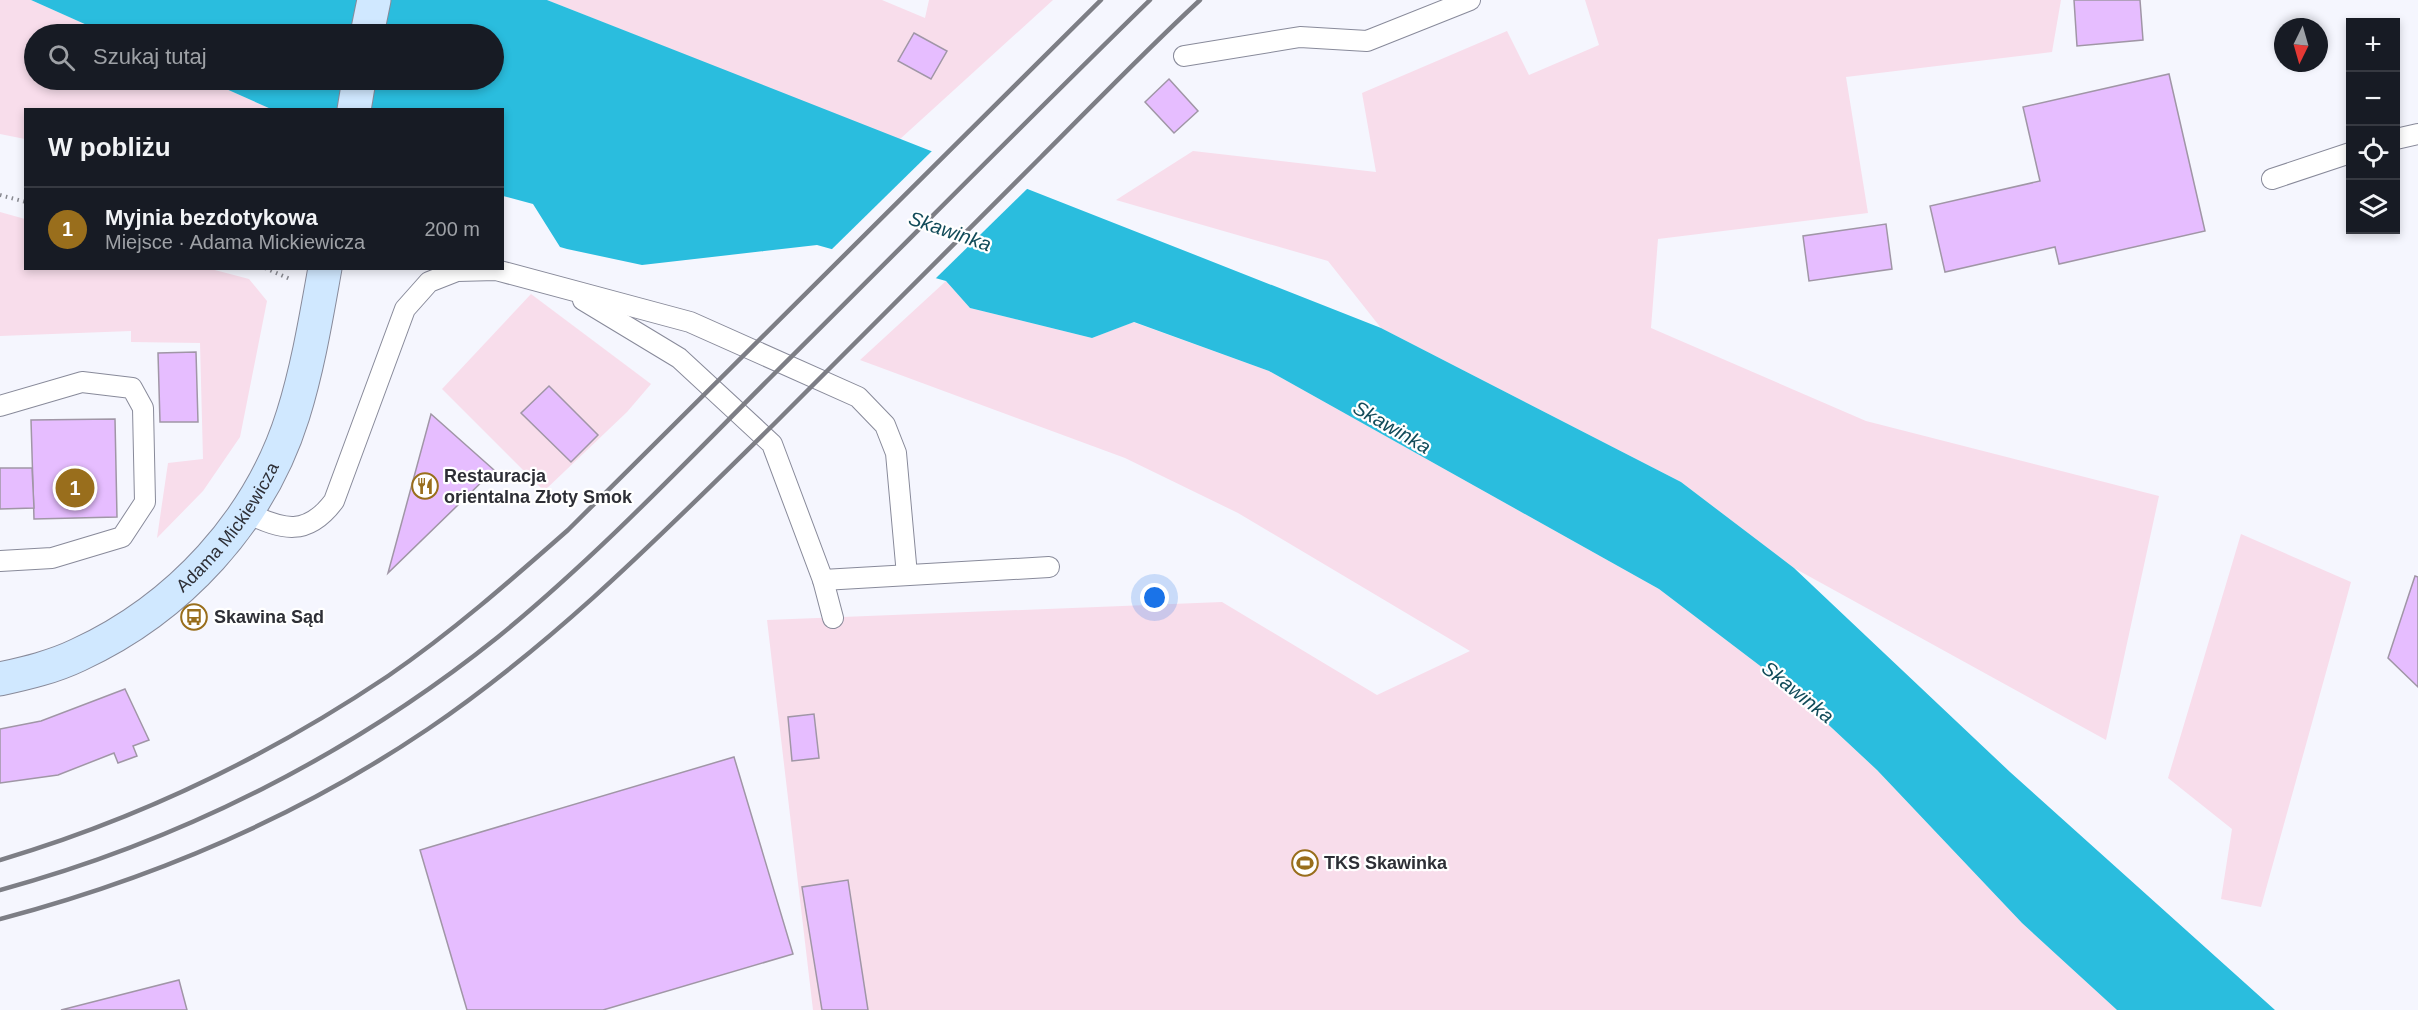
<!DOCTYPE html>
<html lang="pl">
<head>
<meta charset="utf-8">
<style>
  :root { --surface:#171b24; --page:#20242c; --text:#f1f3f6; --muted:#9ea1a6; --line:#363941; --accent:#996e1c }
  body { margin:0; font-family:Helvetica,sans-serif; background:var(--page); color:var(--text) }
  .controls { position:absolute; right:18px; top:18px; display:grid; overflow:hidden; border-radius:0px; box-shadow:0 3px 9px #0003 }
  .controls button { width:54px; height:54px; display:grid; place-items:center; padding:0; border:0; border-bottom:2px solid var(--line); background:var(--surface); color:var(--text); font:30px sans-serif }
  .compass { position:absolute; left:2274px; top:18px; width:54px; height:54px; border-radius:50%; background:var(--surface); box-shadow:0 3px 9px #0003; rotate:185deg }
  .you { position:absolute; left:1155px; top:598px; width:21px; height:21px; margin:-15px; border:4px solid #fff; border-radius:50%; background:#1a73e8; box-shadow:0 0 0 9px #1a73e833 }
  .badge { display:grid; place-items:center; width:39px; height:39px; border-radius:50%; background:var(--accent); color:#fff; font-size:20px; font-weight:700 }
  .pin { position:absolute; translate:-50% -50%; border:3px solid #fff; box-shadow:0 2px 6px #0006 }
  .list { margin:0; padding:0; list-style:none }
  h2 { display:flex; justify-content:space-between; align-items:center; height:78px; margin:0; padding:0 24px; font-size:26px }
  h2 small { font-size:20px; font-weight:400; color:var(--muted) }
  .list li { display:grid; grid-template-columns:39px 1fr auto; gap:18px; align-items:center; box-sizing:border-box; height:84px; padding:0 24px; border-top:2px solid var(--line) }
  .list b { display:block; font-size:22px; white-space:nowrap }
  .list p { margin:0; font-size:20px; white-space:nowrap; color:var(--muted) }
  .list em { font-size:20px; font-style:normal; color:var(--muted) }
  .icon { flex:none; width:33px; height:33px; fill:none; stroke:currentColor; stroke-width:2; stroke-linecap:round; stroke-linejoin:round }
  .map { position:relative; flex:none; width:2418px; height:1010px; overflow:hidden }
  .search { position:absolute; background:var(--surface); box-shadow:0 3px 9px #0003; left:24px; top:24px; width:480px; height:66px; display:flex; align-items:center; gap:15px; box-sizing:border-box; padding:0 21px; border-radius:33px; color:var(--muted); font-size:22px }
  .panel { position:absolute; background:var(--surface); box-shadow:0 3px 9px #0003; left:24px; top:108px; width:480px; height:162px; border-radius:0px }
  .map>svg:first-child { display:block }
  .green { fill:#f8ddeb }
  .water { fill:#2abdde }
  .pier { fill:#f5f6fe }
  .building { fill:#e6bdff; stroke:#a096a6; stroke-width:1.5 }
  .lines { fill:none; stroke-linecap:round; stroke-linejoin:round }
  .lane-casing { stroke:#888a9a; stroke-width:22 }
  .secondary-casing { stroke:#888a9a; stroke-width:35 }
  .path { stroke:#888990; stroke-width:4; stroke-dasharray:1.5 4.5; stroke-linecap:butt }
  .lane { stroke:#fff; stroke-width:20 }
  .secondary { stroke:#d0e8ff; stroke-width:33 }
  .rail { stroke:#7d7e85; stroke-width:4.5 }
  .labels { text-anchor:middle; dominant-baseline:central; stroke-width:4.5; stroke-linejoin:round; paint-order:stroke }
  .poi-label { font-size:18px; font-weight:bold; fill:#2e2f36; stroke:#fff; text-anchor:start }
  .street-label { font-size:18px; fill:#2e2f36; stroke:#fff }
  .water-label { font-size:20px; font-style:italic; fill:#114b59; stroke:#fff }
</style>
</head>
<body>
<div class="map">
<svg width="2418" height="1010" viewBox="0 0 2418 1010">
  <rect width="100%" height="100%" fill="#f5f6fe"/>
  <g class="green">
    <path d="M 0,0 L 31,0 L 107,34 L 34,34 L 34,80 L 206,80 L 271,109 L 26,110 L 25,139 L 0,134 Z"/>
    <path d="M 547,0 L 882,0 L 925,18 L 929,0 L 1053,0 L 899,140 Z"/>
    <path d="M 1585,0 L 2061,0 L 2052,52 L 1846,77 L 1868,213 L 1658,239 L 1651,328 L 1866,421 L 2159,496 L 2106,740 L 1794,568 L 1681,482 L 1381,328 L 1328,261 L 1116,200 L 1193,151 L 1376,172 L 1362,93 L 1507,31 L 1529,75 L 1599,45 Z"/>
    <path d="M 0,212 L 25,219 L 26,268 L 211,269 L 249,279 L 267,301 L 240,437 L 203,491 L 157,538 L 168,463 L 203,459 L 200,343 L 131,342 L 131,331 L 0,336 Z"/>
    <path d="M 946,281 L 970,308 L 1092,338 L 1133,322 L 1269,371 L 1659,589 L 1788,687 L 1877,770 L 2022,923 L 2117,1010 L 813,1010 L 767,620 L 1222,602 L 1377,695 L 1470,651 L 1238,513 L 1125,458 L 860,360 Z"/>
    <path d="M 531,294 L 651,384 L 627,412 L 544,491 L 442,389 Z"/>
    <path d="M 2241,534 L 2351,582 L 2261,907 L 2221,899 L 2232,829 L 2168,778 Z"/>
  </g>
  <path class="water" d="M 31,0 L 547,0 L 1381,328 L 1681,482 L 1794,568 L 2010,772 L 2275,1010 L 2117,1010 L 2022,923 L 1877,770 L 1788,687 L 1659,589 L 1269,371 L 1134,322 L 1092,338 L 970,308 L 946,281 L 817,245 L 642,265 L 567,249 L 560,247 L 533,204 L 503,196 L 502,110 L 271,109 L 206,80 L 494,80 L 494,34 L 107,34 Z"/>
  <path class="pier" d="M 933,150 L 1028,188 L 934,280 L 829,252 Z"/>
  <g class="building">
    <path d="M 2074,0 L 2140,0 L 2143,40 L 2077,46 Z"/>
    <path d="M 914,33 L 947,51 L 931,79 L 898,61 Z"/>
    <path d="M 2169,74 L 2205,231 L 2059,264 L 2055,247 L 1945,272 L 1930,206 L 2040,181 L 2023,107 Z"/>
    <path d="M 1169,79 L 1198,111 L 1174,133 L 1145,102 Z"/>
    <path d="M 1886,224 L 1892,269 L 1809,281 L 1803,236 Z"/>
    <path d="M 196,352 L 198,422 L 160,422 L 158,353 Z"/>
    <path d="M 549,386 L 598,435 L 571,462 L 521,413 Z"/>
    <path d="M 431,414 L 494,470 L 388,573 Z"/>
    <path d="M 115,419 L 117,517 L 34,519 L 31,420 Z"/>
    <path d="M 0,468 L 32,468 L 34,508 L 0,509 Z"/>
    <path d="M 2415,576 L 2418,577 L 2418,687 L 2388,658 Z"/>
    <path d="M 125,689 L 149,740 L 133,746 L 137,756 L 118,763 L 114,753 L 58,775 L 0,783 L 0,729 L 41,721 Z"/>
    <path d="M 814,714 L 819,758 L 792,761 L 788,717 Z"/>
    <path d="M 734,757 L 793,954 L 603,1010 L 467,1010 L 420,850 Z"/>
    <path d="M 848,880 L 868,1010 L 822,1010 L 802,887 Z"/>
    <path d="M 179,980 L 187,1010 L 61,1010 Z"/>
  </g>
  <g class="lines">
    <g class="lane-casing">
      <g id="lane">
        <path d="M 1184,56 L 1300,37 L 1367,41 L 1470,0"/>
        <path d="M 2396,139 L 2418,134"/>
        <path d="M 2272,179 L 2350,153"/>
        <path d="M 583,300 L 679,358 L 772,444 L 823,580 L 833,618"/>
        <path d="M 0,406 L 82,382 L 132,388 L 143,408 L 145,502 L 122,537 L 52,558 L 0,561"/>
        <path d="M 247,513 C 283,530 307,537 334,501 L 405,309 L 429,282 L 457,271 L 496,270 L 690,322 L 858,397 L 885,425 L 896,453 L 907,575"/>
        <path d="M 823,580 L 1049,567"/>
      </g>
    </g>
    <g class="secondary-casing">
      <g id="secondary">
        <path d="M 367,34 L 374,0"/>
        <path d="M 354,110 L 359,80"/>
        <path id="s1" d="M 0,679 C 27,673 53,667 78,655 C 178,609 260,521 293,415 C 308,367 316,318 325,268"/>
      </g>
    </g>
    <g class="path">
      <path d="M 0,195 L 26,202"/>
      <path d="M 265,268 L 290,279"/>
    </g>
    <use href="#lane" class="lane"/>
    <use href="#secondary" class="secondary"/>
    <g class="rail">
      <path d="M 0,860 C 138,819 269,756 388,676 C 452,632 510,581 568,530 L 1101,0"/>
      <path d="M 0,890 C 181,841 352,754 498,637 C 596,557 683,465 772,376 C 898,251 1023,124 1150,0"/>
      <path d="M 0,919 C 151,879 298,817 428,729 C 556,642 664,532 774,424 C 863,335 952,246 1041,157 C 1094,104 1145,51 1200,0"/>
    </g>
  </g>
  <defs>
    <g id="restaurant-ring" transform="scale(1.35)"><circle r="9.5" fill="#fff" stroke="#996e1c" stroke-width="1.5"/><path d="M-5-6h1v4h1v-4h1v4h1v-4h1v5L-1.5 .5V6h-2V.5L-5-1ZM5-6V6H3V1.5H1.5Q1.5-4 5-6Z" fill="#996e1c"/></g>
    <g id="bus-ring" transform="scale(1.35)"><circle r="9.5" fill="#fff" stroke="#996e1c" stroke-width="1.5"/><path d="M-5-6H5V4H4V6H2V4H-2V6H-4V4H-5ZM-3.5-4V0h7V-4ZM-3.5 1.2v1.5H-2V1.2ZM2 1.2v1.5H3.5V1.2Z" fill="#996e1c"/></g>
    <g id="stadium-ring" transform="scale(1.35)"><circle r="9.5" fill="#fff" stroke="#996e1c" stroke-width="1.5"/><path d="M0-5a6.5 5 0 1 0 0 10a6.5 5 0 1 0 0-10ZM-3.5-1.8h7v3.6h-7Z" fill="#996e1c"/></g>
  </defs>
  <g fill-rule="evenodd">
    <use href="#restaurant-ring" x="425" y="486"/>
    <use href="#bus-ring" x="194" y="617"/>
    <use href="#stadium-ring" x="1305" y="863"/>
  </g>
  <g class="labels">
    <g class="poi-label">
      <text x="444" y="476">Restauracja<tspan x="444" dy="21">orientalna Złoty Smok</tspan></text>
      <text x="214" y="617">Skawina Sąd</text>
      <text x="1324" y="863">TKS Skawinka</text>
    </g>
    <g class="street-label">
      <text stroke="none"><textPath href="#s1" startOffset="282">Adama Mickiewicza</textPath></text>
    </g>
    <g class="water-label">
      <text transform="translate(950 231) rotate(19)">Skawinka</text>
      <text transform="translate(1392 427) rotate(30)">Skawinka</text>
      <text transform="translate(1798 692) rotate(39)">Skawinka</text>
    </g>
  </g>
</svg>
<div class="controls">
<button>+</button>
<button>−</button>
<button><svg class="icon" aria-label="locate" viewBox="0 0 24 24"><circle cx="12" cy="12" r="6"/><path d="M12 2v4M12 18v4M2 12h4M18 12h4"/></svg></button>
<button><svg class="icon" aria-label="layers" viewBox="0 0 24 24"><path d="M12 4l9 5-9 5-9-5zM3 14l9 5 9-5"/></svg></button>
</div>
<svg class="compass" viewBox="-18 -18 36 36"><path d="M0-13l5 13h-10z" fill="#e53935"/><path d="M0 13l5-13h-10z" fill="#9ea1a6"/></svg>
<div class="you"></div>
<div class="pin badge" style="left:75px;top:488px">1</div>
<div class="search"><svg class="icon" aria-label="search" viewBox="0 0 24 24"><circle cx="10" cy="10" r="6"/><path d="M15 15l6 6"/></svg>Szukaj tutaj</div>
<section class="panel">
<h2>W pobliżu<small></small></h2>
<ul class="list">
<li><span class="badge">1</span><div><b>Myjnia bezdotykowa</b><p>Miejsce · Adama Mickiewicza</p></div><em>200 m</em></li>
</ul>
</section>
</div>
</body>
</html>
